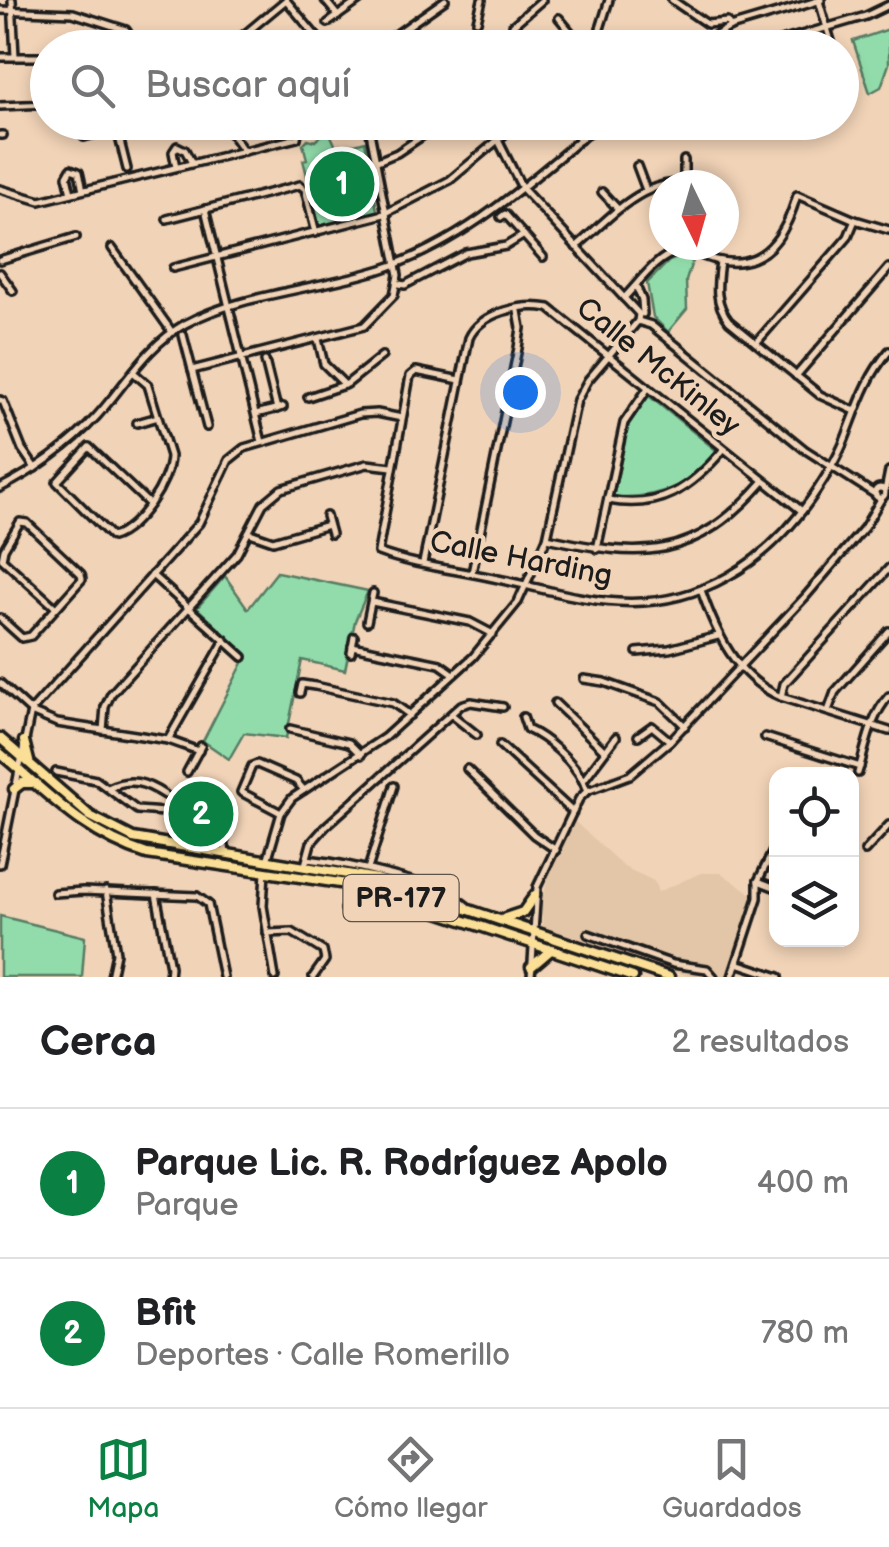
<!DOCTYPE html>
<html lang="es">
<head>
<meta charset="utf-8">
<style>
  :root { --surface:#fff; --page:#f2f2f2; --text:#202124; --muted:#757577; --line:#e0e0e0; --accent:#0b8043 }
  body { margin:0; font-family:"Balsamiq Sans",sans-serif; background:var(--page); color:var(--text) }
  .controls { position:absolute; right:30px; bottom:30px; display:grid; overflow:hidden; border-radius:20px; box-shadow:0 5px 15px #0003 }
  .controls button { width:90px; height:90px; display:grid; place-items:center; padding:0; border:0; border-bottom:2px solid var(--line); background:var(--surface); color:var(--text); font:50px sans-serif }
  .compass { position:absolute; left:649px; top:170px; width:90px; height:90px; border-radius:50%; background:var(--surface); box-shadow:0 5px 15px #0003; rotate:175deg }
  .you { position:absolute; left:520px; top:392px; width:35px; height:35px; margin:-25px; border:8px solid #fff; border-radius:50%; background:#1a73e8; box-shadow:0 0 0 15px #1a73e833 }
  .badge { display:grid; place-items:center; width:65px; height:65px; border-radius:50%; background:var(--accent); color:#fff; font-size:32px; font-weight:700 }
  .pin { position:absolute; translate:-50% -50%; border:5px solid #fff; box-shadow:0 2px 10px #0006 }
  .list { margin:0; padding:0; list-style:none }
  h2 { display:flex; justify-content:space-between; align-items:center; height:130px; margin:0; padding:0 40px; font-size:42px }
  h2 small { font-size:32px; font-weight:400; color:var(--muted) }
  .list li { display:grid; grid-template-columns:65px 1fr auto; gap:30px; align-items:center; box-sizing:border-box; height:150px; padding:0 40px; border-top:2px solid var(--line) }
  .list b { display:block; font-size:38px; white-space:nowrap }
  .list p { margin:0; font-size:32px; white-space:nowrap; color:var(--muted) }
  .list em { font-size:32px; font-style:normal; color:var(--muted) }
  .icon { flex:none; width:55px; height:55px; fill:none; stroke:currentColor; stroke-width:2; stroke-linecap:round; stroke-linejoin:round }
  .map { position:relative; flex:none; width:889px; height:977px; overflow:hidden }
  .search { position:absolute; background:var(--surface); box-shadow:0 5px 15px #0003; left:30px; right:30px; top:30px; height:110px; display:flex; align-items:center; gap:25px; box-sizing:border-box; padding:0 35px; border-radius:55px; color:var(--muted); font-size:38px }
  .sheet { height:430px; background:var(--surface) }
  nav { display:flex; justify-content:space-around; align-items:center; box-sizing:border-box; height:140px; border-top:2px solid var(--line); background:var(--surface); font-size:28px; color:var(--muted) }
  nav a { display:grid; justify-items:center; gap:5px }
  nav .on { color:var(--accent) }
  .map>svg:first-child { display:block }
  .built { fill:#e3c5a7 }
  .green { fill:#92dcab; stroke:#577c64; stroke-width:2.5 }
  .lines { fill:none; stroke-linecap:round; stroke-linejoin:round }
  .minor-casing { stroke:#1c1c1c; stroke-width:12 }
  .major-casing { stroke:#1c1c1c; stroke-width:15 }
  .minor { stroke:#f1d3b7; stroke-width:5 }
  .major { stroke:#fbdf96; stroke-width:8 }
  .labels { text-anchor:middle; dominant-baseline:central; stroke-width:9; stroke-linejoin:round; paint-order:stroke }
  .shield { fill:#f1d3b7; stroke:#5c534a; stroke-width:2.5 }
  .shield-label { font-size:28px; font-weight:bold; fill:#1c1c1c }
  .street-label { font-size:30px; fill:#1c1c1c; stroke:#f1d3b7 }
</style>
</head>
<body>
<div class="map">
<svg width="889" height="977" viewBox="0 0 889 977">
  <rect width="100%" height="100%" fill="#f1d3b7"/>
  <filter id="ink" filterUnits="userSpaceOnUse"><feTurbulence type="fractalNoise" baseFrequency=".01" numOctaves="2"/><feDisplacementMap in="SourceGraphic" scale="20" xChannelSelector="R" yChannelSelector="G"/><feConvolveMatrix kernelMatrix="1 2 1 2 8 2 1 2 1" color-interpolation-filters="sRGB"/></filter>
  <g filter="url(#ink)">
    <path class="built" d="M 573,820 L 624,867 L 654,881 L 658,892 L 701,873 L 721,873 L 755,896 L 729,977 L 691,977 L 543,927 L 541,904 L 548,878 Z"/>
    <g class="green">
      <path d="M 889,29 L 889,64 L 881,87 L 870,93 L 853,41 Z"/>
      <path d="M 328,129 L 337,149 L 365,141 L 377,211 L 320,228 L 311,193 L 312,183 L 308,179 L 303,160 L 307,159 L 303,144 L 308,139 L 315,141 Z"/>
      <path d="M 680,257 L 693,258 L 686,281 L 687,309 L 668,332 L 653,317 L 647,283 L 669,261 Z"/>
      <path d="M 649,396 L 717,451 C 692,488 655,499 613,497 L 629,423 Z"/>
      <path d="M 277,572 L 368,591 L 355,621 L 345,670 L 302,660 L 286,738 L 244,733 L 229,759 L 203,741 L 247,655 L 197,608 L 225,576 L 248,609 Z"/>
      <path d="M 0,916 L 85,937 L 82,977 L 0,977 Z"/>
    </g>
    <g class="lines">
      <g class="minor-casing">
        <g id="minor">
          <path d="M 12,0 L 15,56"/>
          <path d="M 286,0 L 326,48"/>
          <path d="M 325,0 L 338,16"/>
          <path d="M 672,0 L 707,24 L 727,22 L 730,27"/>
          <path d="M 819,1 L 833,48"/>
          <path d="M 0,10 L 73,13 L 126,30 L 128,33 L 111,48"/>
          <path d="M 559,18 L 583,47 L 599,32 L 609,0"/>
          <path d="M 477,21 L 482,0"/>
          <path d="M 328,23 L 360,0"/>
          <path d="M 513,25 L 542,0"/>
          <path d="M 286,39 L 293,48"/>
          <path d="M 228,48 L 286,0"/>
          <path d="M 300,48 L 316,36"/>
          <path d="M 377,48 L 445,0"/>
          <path d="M 459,48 L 469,40"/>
          <path d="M 695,48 L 730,27 L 821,0"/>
          <path d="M 757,48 L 866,16 L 889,5"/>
          <path d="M 0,57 L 48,57"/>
          <path d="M 842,78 L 848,101"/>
          <path d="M 0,106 L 48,104"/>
          <path d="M 223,122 L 243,150"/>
          <path d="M 489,122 L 522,188 L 639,314 L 638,321 L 651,325 L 804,449 L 876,495"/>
          <path d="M 546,122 L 549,133"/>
          <path d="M 570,122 L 580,140"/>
          <path d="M 117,129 L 127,169"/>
          <path d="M 0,135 L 3,135"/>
          <path d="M 84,137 L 117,128 L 124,122"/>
          <path d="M 375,162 L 397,153 L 443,122"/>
          <path d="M 637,166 L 646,190"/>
          <path d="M 176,167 L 173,152 L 177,146 L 185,150 L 192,163"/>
          <path d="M 684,182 L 684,160"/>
          <path d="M 0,189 L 40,201 L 297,138 L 298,132 L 290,122"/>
          <path d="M 602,192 L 617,208"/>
          <path d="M 71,193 L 67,176 L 71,169 L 79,172 L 83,190"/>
          <path d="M 205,209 L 262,442"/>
          <path d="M 501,217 L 505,214 L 543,257"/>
          <path d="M 167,219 L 300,185 L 305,189 L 316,233"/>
          <path d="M 576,247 C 616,212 649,171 707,185"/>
          <path d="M 112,248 L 172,332"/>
          <path d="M 0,260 L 76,237"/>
          <path d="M 720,261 C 717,285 714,302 729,321 L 820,395 L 855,411"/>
          <path d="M 173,268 L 384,214 L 450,180 L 512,128"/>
          <path d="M 0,273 L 13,291"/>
          <path d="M 399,284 L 405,285 L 466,253 L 506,246 L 524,235"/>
          <path d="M 636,286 L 642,300 L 643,314"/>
          <path d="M 624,298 C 638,284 657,256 677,252 C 690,249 703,257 715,260 C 765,272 786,234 797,195 L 855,220 L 889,230"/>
          <path d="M 183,335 L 207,427"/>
          <path d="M 318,339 L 324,364 L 345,385"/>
          <path d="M 756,343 L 848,237 L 855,220"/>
          <path d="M 265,361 L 277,409"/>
          <path d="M 192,370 L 364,326 L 394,295 L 398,275 L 368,122"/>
          <path d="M 133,372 L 148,385 L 170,456 C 170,482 137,530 112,537 L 57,482 L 89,447 L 149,504"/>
          <path d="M 796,376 L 889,268"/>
          <path d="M 460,380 L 416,371 L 410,376 L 378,552 C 415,566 459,570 498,579 C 537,587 578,600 618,602 C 699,607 766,563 811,499 C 824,480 837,460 845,439 C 858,406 866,378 889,351"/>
          <path d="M 308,397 L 347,384 L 382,356"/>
          <path d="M 0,400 L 3,401 L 22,449 L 35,468"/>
          <path d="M 256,414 L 283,407"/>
          <path d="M 137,423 L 158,417"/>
          <circle cx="880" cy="493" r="5"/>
          <path d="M 0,488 C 34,471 71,445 97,416 C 126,384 146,346 185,324 C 237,295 323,288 382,269 C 468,241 533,178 601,122"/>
          <path d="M 885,491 L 889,471"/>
          <path d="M 608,500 C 660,510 691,488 723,450"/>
          <path d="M 326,516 L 331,534"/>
          <path d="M 250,533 L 273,541 L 328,525"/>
          <path d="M 547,538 C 643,559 694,561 763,482"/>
          <path d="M 597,549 L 624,423 L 648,388"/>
          <path d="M 423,563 L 469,338 C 481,312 522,303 549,308 L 802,511"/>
          <path d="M 472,573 L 518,348 L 521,328 L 518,311"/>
          <path d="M 152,575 L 243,657"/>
          <path d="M 701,590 C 716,633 736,678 781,697 L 889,731"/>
          <path d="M 372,602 L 470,622 L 493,634"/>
          <path d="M 0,618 L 22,638 L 31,636 L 82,579 L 81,574 L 27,523 L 20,522 L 4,549 L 2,559 L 56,608"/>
          <path d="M 367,622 L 373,593"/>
          <path d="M 352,646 L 440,664 L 454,674"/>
          <path d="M 637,652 L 669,649 L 718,636"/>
          <path d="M 351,653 L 354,637"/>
          <path d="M 584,679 L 604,682 L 660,702 L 685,726"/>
          <path d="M 0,683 L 33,713 L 57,723 L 168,740 L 199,751"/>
          <path d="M 300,693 L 302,684 L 315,686 L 393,703 L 410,715"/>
          <path d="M 781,697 L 784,684 L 889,568"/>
          <path d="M 555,703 L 605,751"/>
          <path d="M 828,711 L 835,692 L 889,631"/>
          <path d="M 452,715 L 477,735"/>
          <path d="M 523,717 L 527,729 C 547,738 573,761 583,781"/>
          <path d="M 290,729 L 349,743 L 361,755"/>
          <path d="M 103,730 L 105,707 L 111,694 L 237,554 L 263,504 L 281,489 L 367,464 L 392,467"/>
          <path d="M 638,736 L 652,726 L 670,741"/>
          <path d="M 765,737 L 860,767"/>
          <path d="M 168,740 L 225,640"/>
          <path d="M 500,745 L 573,812"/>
          <path d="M 467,769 L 534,835 L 556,850"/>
          <path d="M 56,772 L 96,780 L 137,810 L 178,813 L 198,819 L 224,839 L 226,853"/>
          <path d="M 187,772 L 201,746"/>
          <path d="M 858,773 C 866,747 870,717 889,696"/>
          <path d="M 108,788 C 130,777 145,782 165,795"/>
          <path d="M 587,791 L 583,781 L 616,737"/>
          <path d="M 281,813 L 241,792 L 252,766 L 257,764 L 296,781 L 304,790"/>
          <path d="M 865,851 L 889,825"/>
          <path d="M 307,859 C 345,863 441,883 468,907"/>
          <path d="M 267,861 L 281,813 L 292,798 L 385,737 L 473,657 L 518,602 L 547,538 L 577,400 L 588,380 L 638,321"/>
          <path d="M 0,864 L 31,711 L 199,523 L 229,460 L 244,448 L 360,414 L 377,413 L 402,418"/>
          <path d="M 305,865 L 311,843 L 326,826 L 461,705 L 471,702 L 503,707"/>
          <path d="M 368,869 L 394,786"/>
          <path d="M 265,872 L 263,906 L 275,977"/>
          <path d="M 758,881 L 776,888"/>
          <path d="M 106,891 L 116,953 L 111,977"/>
          <path d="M 55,893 L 83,891 L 197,896 L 208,904 L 223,977"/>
          <path d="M 156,894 L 170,967 L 169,977"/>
          <path d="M 345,909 L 358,895 L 360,886"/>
          <path d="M 267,933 L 292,932 L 323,951 L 325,960 L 313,977"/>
          <path d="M 588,934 L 673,964 L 707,969 L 714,977"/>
          <path d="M 737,963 L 779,977"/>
          <path d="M 531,977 L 537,887 L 579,799 L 587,791 L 630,775 L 670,741 L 805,597 L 864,528 L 881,499"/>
          <path d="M 732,977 L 758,898 L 758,881 L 776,845"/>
        </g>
      </g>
      <g class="major-casing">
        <g id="major">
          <path d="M 0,738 L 90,816 L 133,838 L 377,879 L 669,977"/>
          <path d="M 24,741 L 29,761"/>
          <path d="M 0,753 C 49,794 84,834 147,854 L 360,886 L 633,977"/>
          <path d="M 14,789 L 22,783 L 36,783"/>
          <path d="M 505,918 L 523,912 L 535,895"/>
          <path d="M 531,967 L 552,949"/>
        </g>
      </g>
      <use href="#minor" class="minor"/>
      <use href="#major" class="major"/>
    </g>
  </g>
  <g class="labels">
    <rect class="shield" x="343.5" y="875" width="115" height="46" rx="8"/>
    <g class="shield-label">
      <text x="401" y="898">PR-177</text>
    </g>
    <g class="street-label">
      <text transform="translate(658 367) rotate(39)">Calle McKinley</text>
      <text transform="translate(521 559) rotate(11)">Calle Harding</text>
    </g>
  </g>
</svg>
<div class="controls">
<button><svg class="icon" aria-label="locate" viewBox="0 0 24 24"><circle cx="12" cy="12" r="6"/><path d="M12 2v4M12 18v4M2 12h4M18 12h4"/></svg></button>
<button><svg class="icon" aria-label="layers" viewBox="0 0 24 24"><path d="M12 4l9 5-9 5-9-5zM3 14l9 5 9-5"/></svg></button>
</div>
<svg class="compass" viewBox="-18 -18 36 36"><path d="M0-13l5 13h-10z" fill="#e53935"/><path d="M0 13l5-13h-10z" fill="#757577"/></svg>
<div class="you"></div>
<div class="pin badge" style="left:342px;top:184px">1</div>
<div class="pin badge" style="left:201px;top:814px">2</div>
<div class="search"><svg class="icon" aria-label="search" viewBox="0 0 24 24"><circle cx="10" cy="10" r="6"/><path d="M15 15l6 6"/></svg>Buscar aquí</div>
</div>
<section class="sheet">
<h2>Cerca<small>2 resultados</small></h2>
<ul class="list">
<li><span class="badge">1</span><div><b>Parque Lic. R. Rodríguez Apolo</b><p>Parque</p></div><em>400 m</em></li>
<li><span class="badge">2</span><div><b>Bfit</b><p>Deportes · Calle Romerillo</p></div><em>780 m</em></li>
</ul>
</section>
<nav>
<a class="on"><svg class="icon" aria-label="map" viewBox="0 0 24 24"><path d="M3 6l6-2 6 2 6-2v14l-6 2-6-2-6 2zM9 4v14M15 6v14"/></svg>Mapa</a>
<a><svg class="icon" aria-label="directions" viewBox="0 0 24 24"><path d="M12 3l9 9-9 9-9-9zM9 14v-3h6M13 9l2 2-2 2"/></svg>Cómo llegar</a>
<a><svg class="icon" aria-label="saved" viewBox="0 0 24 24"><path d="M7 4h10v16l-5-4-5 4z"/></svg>Guardados</a>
</nav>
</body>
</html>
